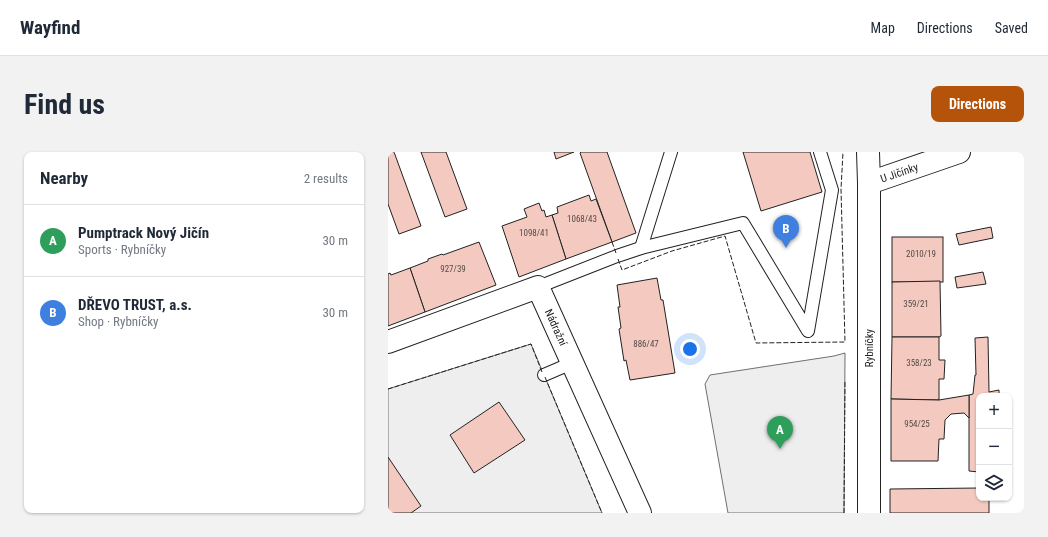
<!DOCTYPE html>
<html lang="en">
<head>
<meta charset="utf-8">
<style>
  :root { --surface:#fff; --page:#f2f2f3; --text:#1f2937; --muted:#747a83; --line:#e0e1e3; --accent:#b45309 }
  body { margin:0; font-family:"Roboto Condensed",sans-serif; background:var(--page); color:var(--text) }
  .controls { position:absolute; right:12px; bottom:12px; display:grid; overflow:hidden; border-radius:8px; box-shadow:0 1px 3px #0004 }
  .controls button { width:36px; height:36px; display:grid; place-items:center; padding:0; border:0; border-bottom:1px solid var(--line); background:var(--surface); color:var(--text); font:20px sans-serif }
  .you { position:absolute; left:302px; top:197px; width:14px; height:14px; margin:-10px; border:3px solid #fff; border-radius:50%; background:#1a73e8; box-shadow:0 0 0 6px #1a73e833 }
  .badge { display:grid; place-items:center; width:26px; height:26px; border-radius:50%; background:var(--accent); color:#fff; font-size:13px; font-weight:700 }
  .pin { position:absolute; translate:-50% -33px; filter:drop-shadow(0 1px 2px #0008) }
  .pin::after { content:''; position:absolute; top:21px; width:14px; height:12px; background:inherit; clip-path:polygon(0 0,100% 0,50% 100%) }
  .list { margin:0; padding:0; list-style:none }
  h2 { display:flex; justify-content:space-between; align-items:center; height:52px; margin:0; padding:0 16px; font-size:17px }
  h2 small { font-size:13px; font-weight:400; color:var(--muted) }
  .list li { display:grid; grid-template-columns:26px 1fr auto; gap:12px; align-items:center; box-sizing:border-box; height:72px; padding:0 16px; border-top:1px solid var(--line) }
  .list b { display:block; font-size:15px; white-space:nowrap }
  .list p { margin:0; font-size:13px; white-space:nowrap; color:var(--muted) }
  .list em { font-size:13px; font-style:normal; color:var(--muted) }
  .icon { flex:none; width:22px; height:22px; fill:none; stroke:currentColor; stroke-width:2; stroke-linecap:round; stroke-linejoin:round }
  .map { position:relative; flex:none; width:636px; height:361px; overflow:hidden; border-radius:8px }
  header { display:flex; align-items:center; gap:24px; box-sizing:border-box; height:56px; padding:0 20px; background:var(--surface); border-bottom:1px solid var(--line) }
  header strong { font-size:19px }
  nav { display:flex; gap:22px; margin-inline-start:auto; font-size:14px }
  .intro { display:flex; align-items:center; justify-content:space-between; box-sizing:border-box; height:96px; padding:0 24px }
  h1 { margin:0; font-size:28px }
  .button { padding:10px 18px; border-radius:8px; background:var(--accent); color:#fff; font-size:14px; font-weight:700 }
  main { display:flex; gap:24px; padding:0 24px }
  aside { flex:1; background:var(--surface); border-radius:8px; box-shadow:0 1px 3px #0004 }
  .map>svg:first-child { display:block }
  .green { fill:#eee; stroke:#6f6f6f }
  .building { fill:#f3c9c0; stroke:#222 }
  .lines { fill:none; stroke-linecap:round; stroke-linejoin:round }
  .service-casing { stroke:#222; stroke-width:14 }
  .minor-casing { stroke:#222; stroke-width:24 }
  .service { stroke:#fff; stroke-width:12 }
  .minor { stroke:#fff; stroke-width:22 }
  .fence { stroke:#222; stroke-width:1; stroke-dasharray:5 2; stroke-linecap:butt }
  .labels { text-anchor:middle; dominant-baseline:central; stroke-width:3; stroke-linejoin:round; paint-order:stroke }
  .number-label { font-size:9px; fill:#564c4a }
  .street-label { font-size:11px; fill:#222; stroke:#fff }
</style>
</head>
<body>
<header>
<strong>Wayfind</strong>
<nav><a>Map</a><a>Directions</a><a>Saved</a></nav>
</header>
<div class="intro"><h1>Find us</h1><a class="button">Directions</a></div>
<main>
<aside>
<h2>Nearby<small>2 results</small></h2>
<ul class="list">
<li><span class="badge" style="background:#2e9e5b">A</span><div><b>Pumptrack Nový Jičín</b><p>Sports · Rybníčky</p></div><em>30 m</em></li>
<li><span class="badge" style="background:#3f7fe0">B</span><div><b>DŘEVO TRUST, a.s.</b><p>Shop · Rybníčky</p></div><em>30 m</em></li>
</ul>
</aside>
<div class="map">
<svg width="636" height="361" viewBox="0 0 636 361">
  <rect width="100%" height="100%" fill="#fff"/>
  <g class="green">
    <path d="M 143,192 L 214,361 L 0,361 L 0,237 Z"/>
    <path d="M 457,201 L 456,361 L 340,361 L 317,232 L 322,223 L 446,204 Z"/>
  </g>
  <g class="building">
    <path d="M 0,0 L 6,0 L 33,74 L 11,82 L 0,52 Z"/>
    <path d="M 33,0 L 58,0 L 79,57 L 57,65 Z"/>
    <path d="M 166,0 L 186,0 L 168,7 Z"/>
    <path d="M 193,0 L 219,0 L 248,81 L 224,90 L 192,1 Z"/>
    <path d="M 355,0 L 422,0 L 434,40 L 373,59 Z"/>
    <path d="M 201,43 L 203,49 L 208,47 L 224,90 L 178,107 L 164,63 L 170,61 L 169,55 Z"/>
    <path d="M 151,51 L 154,59 L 156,58 L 158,65 L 164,63 L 178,107 L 131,125 L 114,74 L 139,65 L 136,57 Z"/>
    <path d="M 603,75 L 605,86 L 571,93 L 568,82 Z"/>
    <rect x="504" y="85" width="51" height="45"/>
    <path d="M 91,90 L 108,133 L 37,160 L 22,116 L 40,109 L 40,107 L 54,102 L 55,103 Z"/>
    <path d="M 22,116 L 37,160 L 0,174 L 0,122 L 2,121 L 3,123 Z"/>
    <path d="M 595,120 L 598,132 L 569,136 L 567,125 Z"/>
    <path d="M 269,126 L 273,148 L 275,148 L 287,221 L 242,228 L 238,208 L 236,209 L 231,177 L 233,176 L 230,155 L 232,155 L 229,133 Z"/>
    <path d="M 552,129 L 553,184 L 551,185 L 504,185 L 504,130 Z"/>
    <path d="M 504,185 L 551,185 L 551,208 L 557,208 L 556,227 L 551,227 L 551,248 L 503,247 Z"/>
    <path d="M 600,185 L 601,240 L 611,238 L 611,244 L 591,244 L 591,320 L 581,319 L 581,243 L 585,242 L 587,223 L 588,223 L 587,186 Z"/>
    <path d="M 581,243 L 581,266 L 576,261 L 563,262 L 557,268 L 556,287 L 551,287 L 550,309 L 503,309 L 503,247 L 551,248 Z"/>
    <path d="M 111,250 L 137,288 L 86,321 L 62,283 Z"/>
    <path d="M 0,305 L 33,354 L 23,361 L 0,361 Z"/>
    <path d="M 591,336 L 591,346 L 601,346 L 601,361 L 502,361 L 502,337 Z"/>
  </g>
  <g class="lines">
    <g class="service-casing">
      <g id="service">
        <path d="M 253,96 L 283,0"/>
        <path d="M 150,135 L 229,104 L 253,96 L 355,71 L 420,179 L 444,38 L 432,0"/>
        <path d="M 156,223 L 184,211"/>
      </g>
    </g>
    <g class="minor-casing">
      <g id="minor">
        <path d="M 480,0 L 481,31 L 481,361"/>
        <path id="s1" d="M 481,31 L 571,0"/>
        <path id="s2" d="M 0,190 L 150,135 L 252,361"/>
      </g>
    </g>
    <use href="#service" class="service"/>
    <use href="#minor" class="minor"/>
    <g class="fence">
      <path d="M 224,90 L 228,101"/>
      <path d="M 230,107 L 234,118 L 284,99 L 337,84 L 368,191 L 457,190 L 453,37 L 455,0"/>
      <path d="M 157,225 L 214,361"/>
      <path d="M 0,237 L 143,192 L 154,220"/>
      <path d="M 456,361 L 457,230"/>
    </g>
  </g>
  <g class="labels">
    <g class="number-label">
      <text x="194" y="67">1068/43</text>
      <text x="146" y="81">1098/41</text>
      <text x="533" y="102">2010/19</text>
      <text x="65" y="117">927/39</text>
      <text x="528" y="152">359/21</text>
      <text x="258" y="192">886/47</text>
      <text x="531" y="211">358/23</text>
      <text x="529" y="272">954/25</text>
    </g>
    <g class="street-label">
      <text stroke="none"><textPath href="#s1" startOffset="32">U Jičínky</textPath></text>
      <text stroke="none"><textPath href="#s2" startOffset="204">Nádražní</textPath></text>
      <text transform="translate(481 196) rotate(-90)">Rybníčky</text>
    </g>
  </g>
</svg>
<div class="controls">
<button>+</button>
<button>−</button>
<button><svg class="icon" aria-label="layers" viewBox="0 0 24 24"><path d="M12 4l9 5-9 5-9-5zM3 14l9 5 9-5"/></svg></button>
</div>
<div class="you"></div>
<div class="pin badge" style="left:392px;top:297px;background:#2e9e5b">A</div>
<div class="pin badge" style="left:398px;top:96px;background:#3f7fe0">B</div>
</div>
</main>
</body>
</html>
